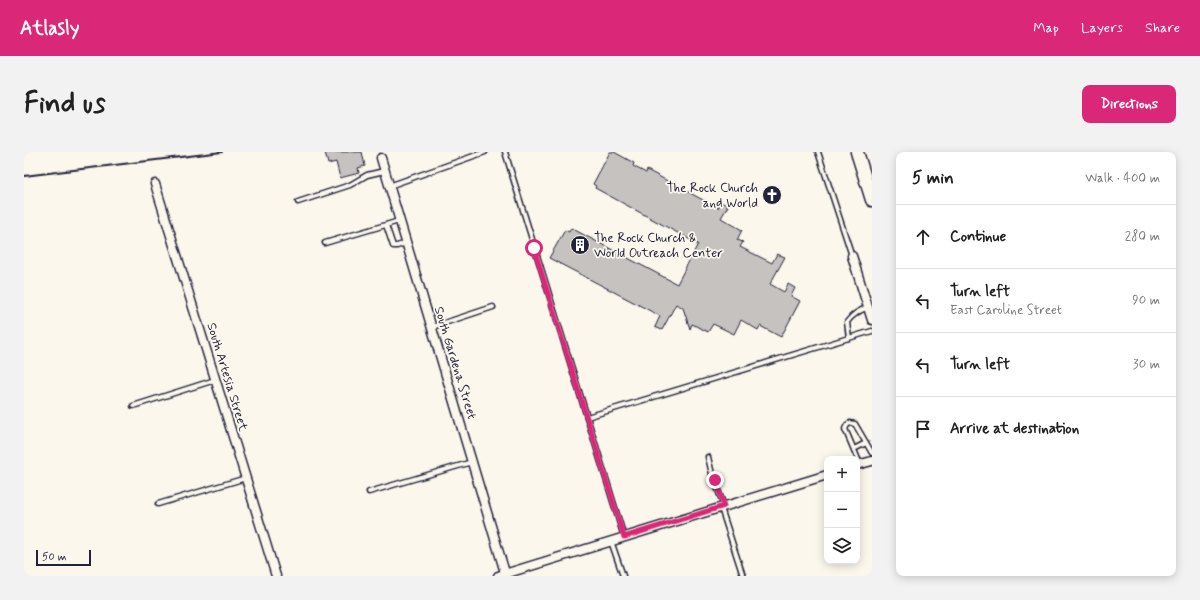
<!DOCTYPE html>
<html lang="en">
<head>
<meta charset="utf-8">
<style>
  :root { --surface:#fff; --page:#f2f2f2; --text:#222; --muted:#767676; --line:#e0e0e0; --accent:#db2777 }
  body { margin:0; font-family:Mynerve,sans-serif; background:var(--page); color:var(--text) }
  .controls { position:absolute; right:12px; bottom:12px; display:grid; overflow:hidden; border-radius:8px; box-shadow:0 2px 10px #0003 }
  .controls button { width:36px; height:36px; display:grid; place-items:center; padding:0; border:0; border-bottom:1px solid var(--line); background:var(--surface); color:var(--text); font:20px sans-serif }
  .scale { position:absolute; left:12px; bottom:10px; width:55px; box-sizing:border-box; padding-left:4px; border:2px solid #22223b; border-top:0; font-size:11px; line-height:14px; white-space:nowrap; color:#22223b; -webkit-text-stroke:3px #fbf7ec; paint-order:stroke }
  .stop { position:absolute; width:12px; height:12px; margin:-9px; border:3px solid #db2777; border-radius:50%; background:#fff }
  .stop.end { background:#db2777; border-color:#fff; box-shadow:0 1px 4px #0008 }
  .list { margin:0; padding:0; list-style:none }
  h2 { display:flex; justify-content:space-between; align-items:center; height:52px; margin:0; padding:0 16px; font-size:17px }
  h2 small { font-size:13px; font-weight:400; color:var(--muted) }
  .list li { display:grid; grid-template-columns:26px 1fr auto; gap:12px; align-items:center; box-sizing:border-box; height:64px; padding:0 16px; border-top:1px solid var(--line) }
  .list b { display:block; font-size:15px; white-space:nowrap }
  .list p { margin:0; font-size:13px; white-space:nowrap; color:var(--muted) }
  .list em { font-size:13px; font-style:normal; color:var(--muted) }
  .icon { flex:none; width:22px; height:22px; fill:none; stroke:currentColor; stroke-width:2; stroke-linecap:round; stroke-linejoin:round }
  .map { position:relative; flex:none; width:848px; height:424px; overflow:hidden; border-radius:8px }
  header { display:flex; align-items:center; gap:24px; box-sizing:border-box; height:56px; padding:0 20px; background:var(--accent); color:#fff }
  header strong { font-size:19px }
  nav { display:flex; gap:22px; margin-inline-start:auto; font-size:14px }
  .intro { display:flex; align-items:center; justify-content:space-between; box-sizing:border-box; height:96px; padding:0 24px }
  h1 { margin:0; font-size:28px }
  .button { padding:10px 18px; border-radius:8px; background:var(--accent); color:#fff; font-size:14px; font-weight:700 }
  main { display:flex; gap:24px; padding:0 24px }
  aside { flex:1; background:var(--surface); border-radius:8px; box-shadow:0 2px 10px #0003 }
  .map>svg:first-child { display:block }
  .building { fill:#c6c2c0; stroke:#22223b }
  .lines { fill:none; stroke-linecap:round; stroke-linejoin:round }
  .service-casing { stroke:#22223b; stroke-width:7 }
  .minor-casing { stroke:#22223b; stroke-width:11 }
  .primary-casing { stroke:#22223b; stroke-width:15 }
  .service { stroke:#fbf7ec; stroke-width:4 }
  .minor { stroke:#fbf7ec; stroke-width:8 }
  .primary { stroke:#fbf7ec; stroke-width:12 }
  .rail { stroke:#22223b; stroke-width:2 }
  .route { stroke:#db2777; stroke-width:5 }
  .labels { text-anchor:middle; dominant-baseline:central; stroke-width:3.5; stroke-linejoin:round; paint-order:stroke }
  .poi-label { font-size:13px; fill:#22223b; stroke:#fbf7ec; text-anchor:end }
  .street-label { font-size:13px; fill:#22223b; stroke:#fbf7ec }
</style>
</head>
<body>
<header>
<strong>Atlasly</strong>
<nav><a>Map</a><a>Layers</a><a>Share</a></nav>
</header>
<div class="intro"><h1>Find us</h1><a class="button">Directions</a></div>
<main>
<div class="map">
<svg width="848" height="424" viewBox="0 0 848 424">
  <rect width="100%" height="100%" fill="#fbf7ec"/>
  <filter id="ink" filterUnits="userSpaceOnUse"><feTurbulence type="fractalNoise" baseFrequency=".025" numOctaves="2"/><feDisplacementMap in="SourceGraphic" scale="8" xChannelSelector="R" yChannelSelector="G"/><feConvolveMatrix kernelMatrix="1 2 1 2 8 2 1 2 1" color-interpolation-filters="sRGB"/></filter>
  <g filter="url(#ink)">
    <g class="building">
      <path d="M 301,0 L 338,0 L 341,14 L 334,16 L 335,21 L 316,26 L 312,10 L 304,12 Z"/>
      <path d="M 586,0 L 590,0 L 610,11 L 609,14 L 622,21 L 623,18 L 694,56 L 697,50 L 704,54 L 697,66 L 718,78 L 713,88 L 719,90 L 716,95 L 748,111 L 753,102 L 761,105 L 746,132 L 760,140 L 764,132 L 771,136 L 767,144 L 776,149 L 757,185 L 736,174 L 734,178 L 717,168 L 710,182 L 689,172 L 684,180 L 668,172 L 666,177 L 659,156 L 652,152 L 638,178 L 631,175 L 636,164 L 525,106 L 541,78 L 545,80 L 547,76 L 653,132 L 674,92 L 571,36 L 572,34 L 569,32 Z"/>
    </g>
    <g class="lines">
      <g class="service-casing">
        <g id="service">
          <path d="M 481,0 L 563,265"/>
          <path d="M 794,0 L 828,104"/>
          <path d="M 365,34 L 461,0"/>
          <path d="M 274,50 L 326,33 L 343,23 L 360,19"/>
          <path d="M 362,73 L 369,94 L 373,94 L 382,91"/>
          <path d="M 301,91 L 375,69"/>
          <path d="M 408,175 L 469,155"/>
          <path d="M 825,186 L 823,170 C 829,162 835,159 844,155"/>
          <path d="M 109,254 L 191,228"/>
          <path d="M 830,297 L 842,291"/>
          <path d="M 684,305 L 688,322 L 700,354"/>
          <path d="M 836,312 L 821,277 L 823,273 L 826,271 L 831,272 L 848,301"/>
          <path d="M 345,340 L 448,310"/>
          <path d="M 134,352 L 222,326"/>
          <path d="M 697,356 L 719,424"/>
          <path d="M 600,385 L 563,265 L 848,179"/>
          <path d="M 587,389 L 599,424"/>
        </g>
      </g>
      <g class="minor-casing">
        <g id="minor">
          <path d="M 357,6 L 482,424"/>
          <path d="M 131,32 L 252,424"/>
          <path d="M 828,104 L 848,168"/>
          <path d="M 833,313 L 848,309"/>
          <path d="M 474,424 L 803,323"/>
        </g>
      </g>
      <g class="primary-casing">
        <path id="primary" d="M 833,0 L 848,48"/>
      </g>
      <use href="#service" class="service"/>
      <use href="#minor" class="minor"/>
      <use href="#primary" class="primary"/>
      <path class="rail" d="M 0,24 L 198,0"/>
    </g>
  </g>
  <g class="lines" filter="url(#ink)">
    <path class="route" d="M 510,96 L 600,385 L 700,354 L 691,328"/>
  </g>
  <defs>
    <g id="church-disc" transform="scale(1)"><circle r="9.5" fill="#22223b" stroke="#fbf7ec"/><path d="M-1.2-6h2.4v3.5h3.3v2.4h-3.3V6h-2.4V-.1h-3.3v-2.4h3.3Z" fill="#fff"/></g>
    <g id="building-disc" transform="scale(1)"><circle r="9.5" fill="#22223b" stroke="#fbf7ec"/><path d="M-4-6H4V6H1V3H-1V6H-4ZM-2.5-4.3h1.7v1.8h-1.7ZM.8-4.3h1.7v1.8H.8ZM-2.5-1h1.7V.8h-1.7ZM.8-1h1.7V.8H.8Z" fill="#fff"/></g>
  </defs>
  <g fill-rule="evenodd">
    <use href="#church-disc" x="748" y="43"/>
    <use href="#building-disc" x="556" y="93"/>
  </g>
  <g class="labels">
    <g class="poi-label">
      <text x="734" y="36">The Rock Church<tspan x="734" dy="15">and World</tspan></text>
      <text x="570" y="86" text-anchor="start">The Rock Church &amp;<tspan x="570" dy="15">World Outreach Center</tspan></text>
    </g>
    <g class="street-label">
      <text transform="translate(431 211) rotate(73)">South Gardena Street</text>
      <text transform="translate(203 225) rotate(73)">South Artesia Street</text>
    </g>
  </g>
</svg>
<div class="controls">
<button>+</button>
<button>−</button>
<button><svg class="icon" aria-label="layers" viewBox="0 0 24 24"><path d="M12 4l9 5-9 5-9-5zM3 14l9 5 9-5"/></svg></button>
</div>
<div class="scale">50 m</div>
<div class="stop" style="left:510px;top:96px"></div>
<div class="stop end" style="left:691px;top:328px"></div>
</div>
<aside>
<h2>5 min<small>Walk · 400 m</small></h2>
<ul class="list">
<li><svg class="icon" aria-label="ahead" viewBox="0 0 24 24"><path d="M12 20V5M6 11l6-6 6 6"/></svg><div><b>Continue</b></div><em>280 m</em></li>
<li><svg class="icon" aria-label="left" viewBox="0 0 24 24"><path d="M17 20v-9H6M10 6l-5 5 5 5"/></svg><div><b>Turn left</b><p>East Caroline Street</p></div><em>90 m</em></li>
<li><svg class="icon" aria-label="left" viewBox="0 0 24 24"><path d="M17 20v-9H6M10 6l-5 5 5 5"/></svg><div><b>Turn left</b></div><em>30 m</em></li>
<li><svg class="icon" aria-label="arrive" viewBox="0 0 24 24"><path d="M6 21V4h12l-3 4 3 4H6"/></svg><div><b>Arrive at destination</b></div></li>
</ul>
</aside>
</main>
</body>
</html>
